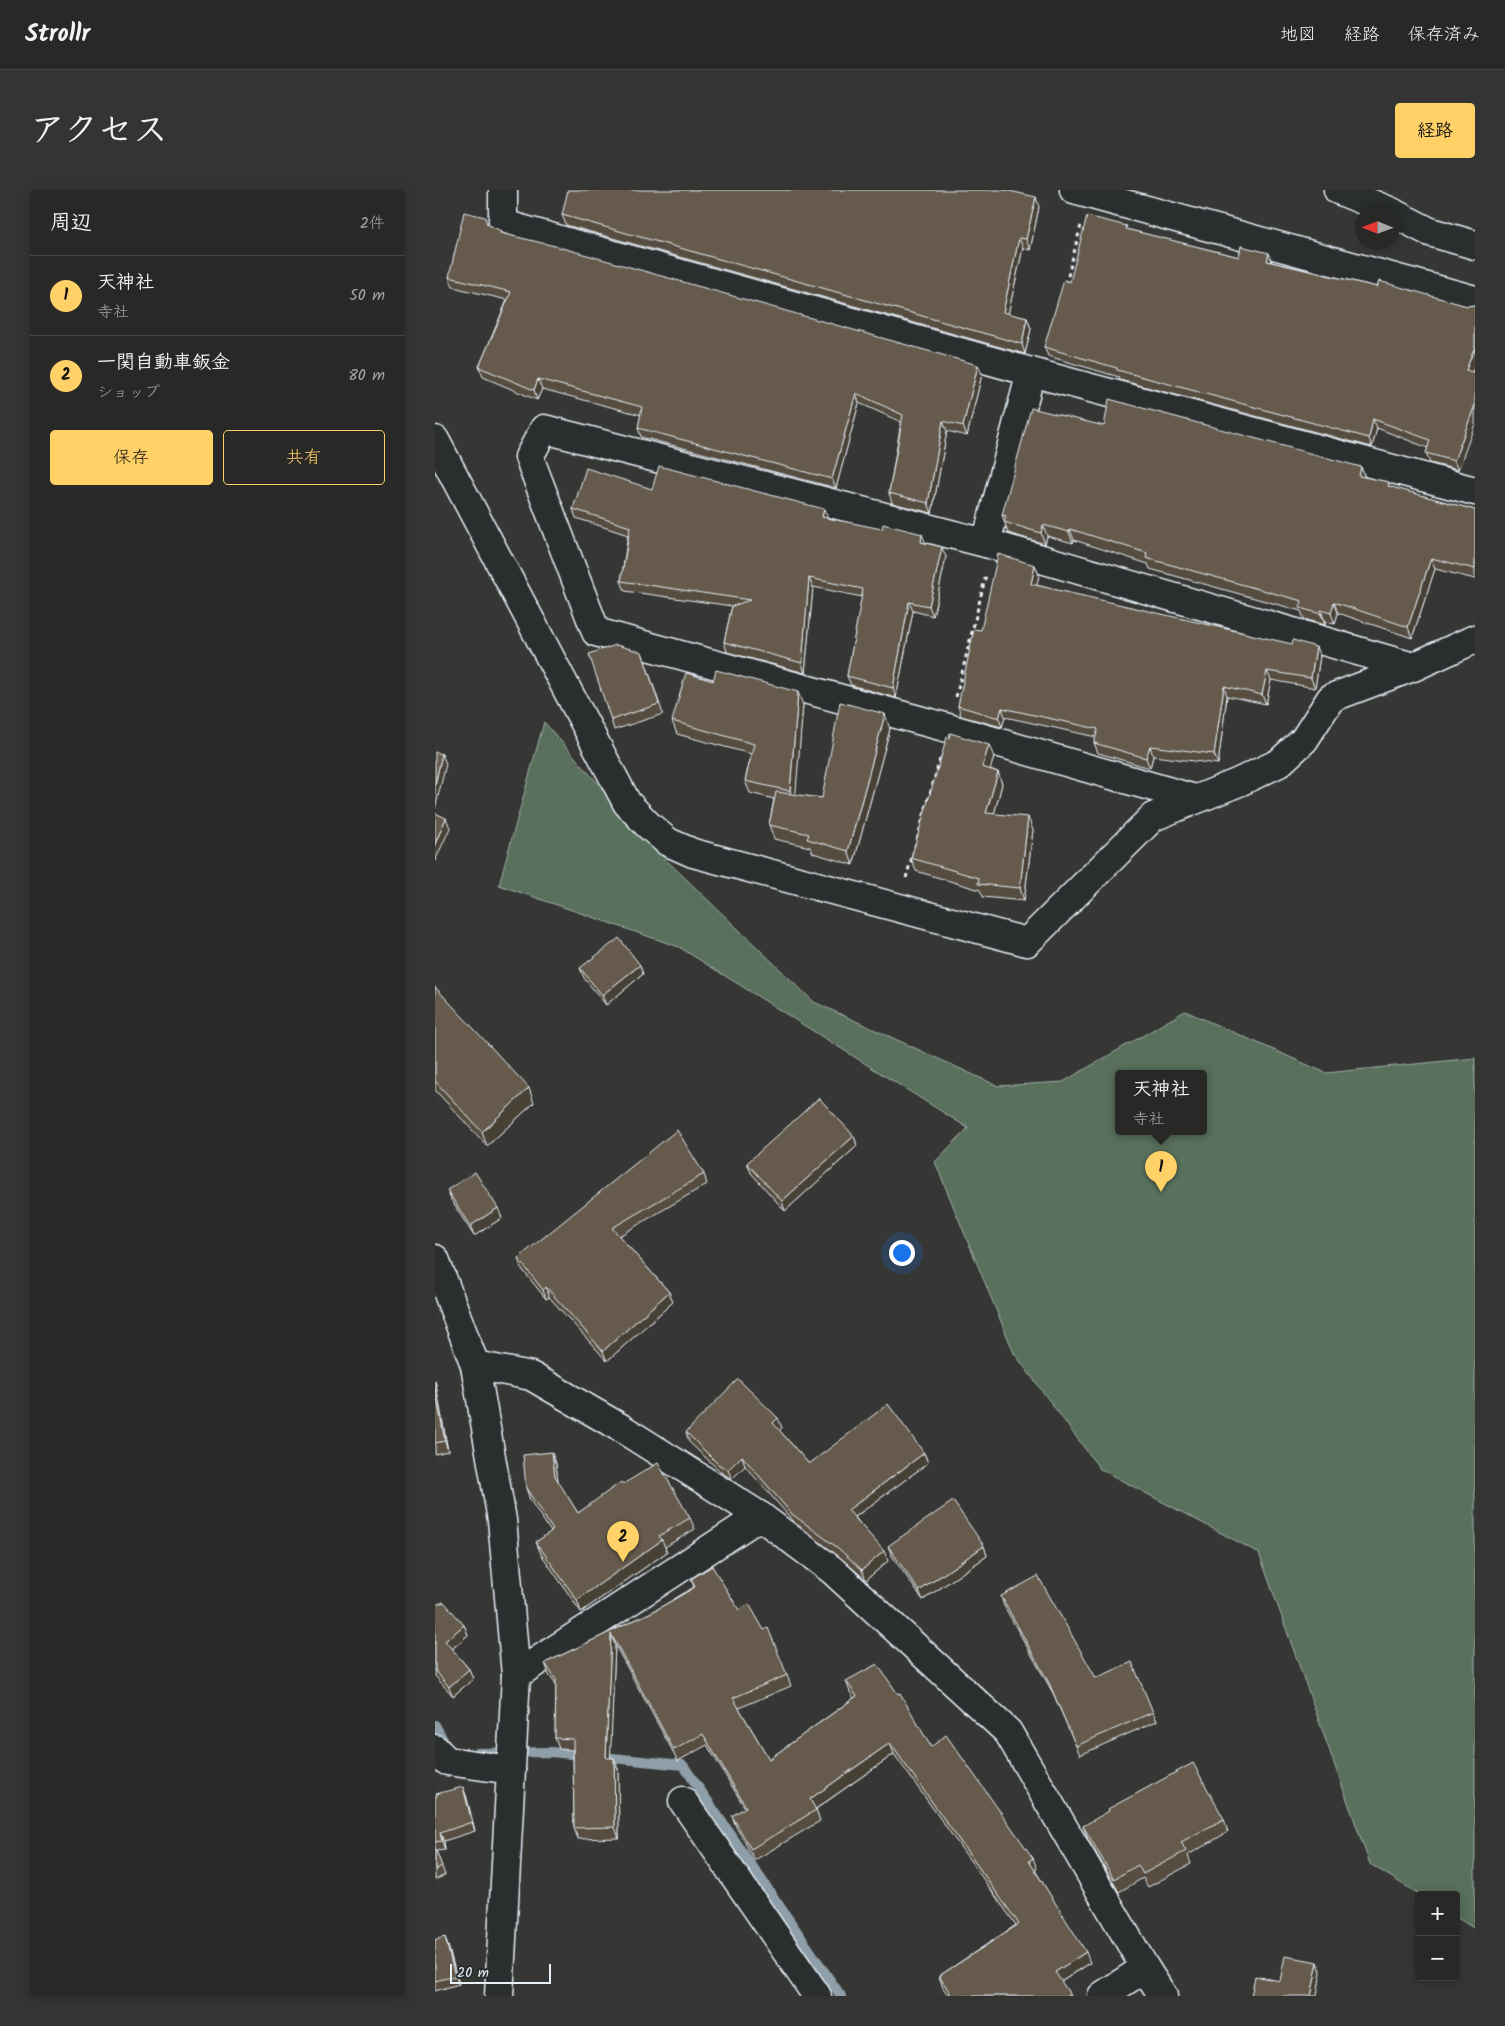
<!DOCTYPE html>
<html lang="ja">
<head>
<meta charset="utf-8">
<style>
  :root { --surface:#282827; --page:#343433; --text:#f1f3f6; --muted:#a5a6a7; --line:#444; --accent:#ffd166 }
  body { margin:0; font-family:Kalam,"Klee One",sans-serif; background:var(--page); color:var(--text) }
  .controls { position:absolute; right:15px; bottom:15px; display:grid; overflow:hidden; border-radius:5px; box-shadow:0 2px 12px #0003 }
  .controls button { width:45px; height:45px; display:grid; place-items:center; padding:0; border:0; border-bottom:1px solid var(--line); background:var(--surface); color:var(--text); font:25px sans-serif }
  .compass { position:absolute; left:920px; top:15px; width:45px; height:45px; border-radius:50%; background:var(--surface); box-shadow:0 2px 12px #0003; rotate:271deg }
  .scale { position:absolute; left:15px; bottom:12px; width:101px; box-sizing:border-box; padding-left:5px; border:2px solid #e8f1f8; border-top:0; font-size:14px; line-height:18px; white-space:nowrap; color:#e8f1f8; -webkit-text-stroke:4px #2a2d2e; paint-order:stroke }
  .you { position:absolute; left:466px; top:1062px; width:18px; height:18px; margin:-12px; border:4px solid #fff; border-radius:50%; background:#1a73e8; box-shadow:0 0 0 8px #1a73e833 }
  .badge { display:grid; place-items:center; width:32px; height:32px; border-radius:50%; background:var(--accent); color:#111; font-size:16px; font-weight:700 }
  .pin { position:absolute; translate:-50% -41px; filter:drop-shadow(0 1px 2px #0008) }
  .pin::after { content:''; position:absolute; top:26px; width:18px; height:15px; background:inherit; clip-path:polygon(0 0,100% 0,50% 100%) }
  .popup { position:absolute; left:680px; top:880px; width:92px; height:65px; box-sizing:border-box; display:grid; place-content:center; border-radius:5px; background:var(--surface); filter:drop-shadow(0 1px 4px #0005); font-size:16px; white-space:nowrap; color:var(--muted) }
  .popup b { font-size:19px; color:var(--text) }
  .popup::after { content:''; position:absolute; left:50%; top:100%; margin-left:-10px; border:10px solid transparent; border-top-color:var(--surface) }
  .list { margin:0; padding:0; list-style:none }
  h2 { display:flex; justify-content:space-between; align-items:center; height:65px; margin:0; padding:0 20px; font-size:21px }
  h2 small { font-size:16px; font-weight:400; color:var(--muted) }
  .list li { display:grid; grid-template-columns:32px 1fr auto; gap:15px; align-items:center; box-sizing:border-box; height:80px; padding:0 20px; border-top:1px solid var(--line) }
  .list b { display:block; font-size:19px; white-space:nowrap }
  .list p { margin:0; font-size:16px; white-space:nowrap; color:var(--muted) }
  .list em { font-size:16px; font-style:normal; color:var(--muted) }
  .actions { display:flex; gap:10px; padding:15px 20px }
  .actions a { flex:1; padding:11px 0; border:1px solid var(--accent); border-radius:5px; text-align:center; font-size:18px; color:var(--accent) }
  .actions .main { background:var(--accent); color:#111 }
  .map { position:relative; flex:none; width:1040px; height:1806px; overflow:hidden; border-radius:5px }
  header { display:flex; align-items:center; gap:30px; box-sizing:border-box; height:70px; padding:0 25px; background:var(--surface); border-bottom:1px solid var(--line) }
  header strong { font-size:24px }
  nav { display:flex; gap:28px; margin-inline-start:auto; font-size:18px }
  .intro { display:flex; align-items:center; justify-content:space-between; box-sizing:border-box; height:120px; padding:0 30px }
  h1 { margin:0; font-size:35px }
  .button { padding:12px 22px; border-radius:5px; background:var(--accent); color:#111; font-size:18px; font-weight:700 }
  main { display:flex; gap:30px; padding:0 30px }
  aside { flex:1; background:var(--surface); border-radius:5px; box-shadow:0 2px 12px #0003 }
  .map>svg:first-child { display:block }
  .green { fill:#58705c; stroke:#a0b0aa; fill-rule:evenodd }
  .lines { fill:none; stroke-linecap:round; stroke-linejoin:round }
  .stream { stroke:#8e9faa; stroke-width:10 }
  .minor-casing { stroke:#e8f1f8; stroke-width:31 }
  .path { stroke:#e8f1f8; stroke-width:3; stroke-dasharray:4 4; stroke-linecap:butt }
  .minor { stroke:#2a2d2e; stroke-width:28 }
  .wall { fill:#574d41; stroke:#e8f1f8 }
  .shaded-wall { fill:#473f35; stroke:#e8f1f8 }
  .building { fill:#655a4c; stroke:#e8f1f8 }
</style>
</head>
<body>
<header>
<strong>Strollr</strong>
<nav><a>地図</a><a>経路</a><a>保存済み</a></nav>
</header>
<div class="intro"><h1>アクセス</h1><a class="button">経路</a></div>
<main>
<aside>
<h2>周辺<small>2件</small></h2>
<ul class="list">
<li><span class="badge">1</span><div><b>天神社</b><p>寺社</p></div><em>50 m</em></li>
<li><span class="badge">2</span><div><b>一関自動車鈑金</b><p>ショップ</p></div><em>80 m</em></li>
</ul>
<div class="actions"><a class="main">保存</a><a>共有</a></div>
</aside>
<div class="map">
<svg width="1040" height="1806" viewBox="0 0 1040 1806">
  <rect width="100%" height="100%" fill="#363634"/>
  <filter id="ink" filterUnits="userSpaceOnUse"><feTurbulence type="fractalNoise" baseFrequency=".02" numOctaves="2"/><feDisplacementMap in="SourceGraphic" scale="10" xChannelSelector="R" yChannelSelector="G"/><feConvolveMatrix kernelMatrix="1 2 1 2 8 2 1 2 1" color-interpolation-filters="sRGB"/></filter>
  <g filter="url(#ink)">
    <path class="green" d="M 109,532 L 224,663 L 379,812 L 563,896 L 628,892 L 750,821 L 891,883 L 1040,868 L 1040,1739 L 1021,1727 L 1021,1705 L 985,1705 L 935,1674 L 824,1363 L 665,1279 L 579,1163 L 500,972 L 533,938 L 244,757 L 64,695 ZM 684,883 L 768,883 L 768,941 L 684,941 Z"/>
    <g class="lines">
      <g class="stream">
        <path d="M 0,1535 L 13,1559"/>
        <path d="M 42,1563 L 116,1562 L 248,1575 L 406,1806"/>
      </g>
      <g class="minor-casing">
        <g id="minor">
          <path d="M 68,0 L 68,34 L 596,182 L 1040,301"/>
          <path d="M 639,0 L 1040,110"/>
          <path d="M 903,0 L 957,22"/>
          <path d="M 958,23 L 995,42 L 1040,55"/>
          <path d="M 0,250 L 192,613 L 213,635 L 233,652 L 258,663 L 592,752 L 718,627 L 804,592 L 844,573 L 869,550 L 896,508 L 978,477 L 1040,449"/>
          <path d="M 551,353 L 596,182"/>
          <path d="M 760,609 L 513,538 L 161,442 L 94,267 L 109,239 L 558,355 L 978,477"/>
          <path d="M 0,1069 L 40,1175 L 67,1330 L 81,1485 L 64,1806"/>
          <path d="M 40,1175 L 96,1186 L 186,1238 L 325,1326 L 397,1380 L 573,1542 L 710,1778 L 728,1806"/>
          <path d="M 81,1485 L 325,1326"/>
          <path d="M 0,1559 L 12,1571 L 76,1580"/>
          <path d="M 248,1611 L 382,1806"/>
          <path d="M 667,1806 L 710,1778"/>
        </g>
      </g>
      <g class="path">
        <path d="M 631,94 L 646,35"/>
        <path d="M 521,507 L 551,385"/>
        <path d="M 471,688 L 505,569"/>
      </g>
      <use href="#minor" class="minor"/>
    </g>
    <g class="wall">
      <path d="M 604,17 L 595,60 L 588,58 L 573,124 L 592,128 L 596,139 L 590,164 L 131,35 L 127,25 Z"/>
      <path d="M 52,34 L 67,43 L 547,184 L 532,246 L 512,241 L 497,323 L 457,313 L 454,303 L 466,232 L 424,213 L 401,298 L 206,247 L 203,238 L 206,225 L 107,199 L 102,210 L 48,187 L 44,177 L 72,110 L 18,97 L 14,87 Z"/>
      <path d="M 694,40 L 804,67 L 837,72 L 942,97 L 1032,116 L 1040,115 L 1040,175 L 1037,182 L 1023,280 L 995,273 L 991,263 L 993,258 L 942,238 L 937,257 L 685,190 L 684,187 L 613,166 L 609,157 Z"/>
      <path d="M 669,236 L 926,277 L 930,287 L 955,297 L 1040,320 L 1040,389 L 1000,379 L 977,448 L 903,423 L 900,434 L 890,432 L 890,435 L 869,429 L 866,421 L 715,379 L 713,374 L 639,350 L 638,353 L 612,346 L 610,354 L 573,343 L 567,325 Z"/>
      <path d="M 217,299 L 392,328 L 491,354 L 511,367 L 498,426 L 478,421 L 461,508 L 416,495 L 412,486 L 427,407 L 378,397 L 370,483 L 292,462 L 289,452 L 297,416 L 190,401 L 186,391 L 193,345 L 141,328 L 138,319 Z"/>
      <path d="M 600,375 L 604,385 L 601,395 L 885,466 L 880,498 L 836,490 L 831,514 L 792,506 L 783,574 L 718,566 L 715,578 L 663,563 L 659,553 L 661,547 L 570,527 L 567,537 L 526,526 L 523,516 L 546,440 Z"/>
      <path d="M 207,462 L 228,524 L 179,540 L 176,530 Z"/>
      <path d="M 368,515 L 360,605 L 387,608 L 455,539 L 418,675 L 378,663 L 375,657 L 339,649 L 334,635 L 339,609 L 315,603 L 310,591 L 316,564 L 242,544 L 237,531 Z"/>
      <path d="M 559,567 L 555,579 L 563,582 L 567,594 L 559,624 L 598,640 L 589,711 L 548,707 L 545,700 L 481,681 L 476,668 Z"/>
      <path d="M 145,778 L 208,784 L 171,815 L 149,788 Z"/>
      <path d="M 0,797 L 99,913 L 52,956 L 0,900 Z"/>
      <path d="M 419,946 L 422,956 L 350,1021 L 316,983 L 312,973 Z"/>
      <path d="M 269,984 L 272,994 L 184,1046 L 234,1102 L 238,1112 L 172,1171 L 114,1107 L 111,1109 L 86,1078 L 83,1068 Z"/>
      <path d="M 12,1000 L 67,1028 L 39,1046 L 16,1010 Z"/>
      <path d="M 0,1190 L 13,1261 L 0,1264 Z"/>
      <path d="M 347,1238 L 344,1240 L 374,1274 L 489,1263 L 493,1273 L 420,1327 L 453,1371 L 431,1390 L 406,1368 L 360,1333 L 310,1276 L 297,1289 L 287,1283 L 254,1252 L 251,1242 Z"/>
      <path d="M 117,1262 L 121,1274 L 123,1292 L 143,1323 L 188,1294 L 255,1328 L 260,1339 L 230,1357 L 232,1362 L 146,1422 L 106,1364 L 101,1352 L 116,1342 L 95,1310 L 91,1298 Z"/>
      <path d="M 453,1356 L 549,1356 L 552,1366 L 488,1410 L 457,1366 Z"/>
      <path d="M 256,1389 L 304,1420 L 352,1485 L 356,1496 L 304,1518 L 334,1569 L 419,1508 L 415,1502 L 411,1491 L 496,1557 L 602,1679 L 600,1680 L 655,1773 L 626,1792 L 636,1806 L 514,1806 L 508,1798 L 504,1786 L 581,1735 L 459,1564 L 381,1619 L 385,1631 L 320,1670 L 301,1637 L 297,1626 L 310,1618 L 272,1555 L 243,1571 L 180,1455 L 175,1568 L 179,1568 L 183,1579 L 184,1648 L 143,1649 L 139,1638 L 138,1560 L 124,1559 L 120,1548 L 121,1495 L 114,1485 L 110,1473 L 221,1420 L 259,1397 Z"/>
      <path d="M 566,1406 L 661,1488 L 718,1522 L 722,1531 L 645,1565 L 618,1503 L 569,1416 Z"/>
      <path d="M 0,1415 L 29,1435 L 33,1445 L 17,1459 L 34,1479 L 38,1489 L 18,1506 L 0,1486 Z"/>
      <path d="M 31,1605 L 40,1641 L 9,1651 L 10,1660 L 1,1661 L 10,1685 L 0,1690 L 0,1607 Z"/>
      <path d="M 789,1629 L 793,1642 L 753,1665 L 756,1674 L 713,1697 L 708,1688 L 684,1702 L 653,1649 L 648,1636 Z"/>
      <path d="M 0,1749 L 0,1750 L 13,1756 L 24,1794 L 0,1801 Z"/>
    </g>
    <g class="shaded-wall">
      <path d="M 601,7 L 604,17 L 595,60 L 591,49 Z"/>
      <path d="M 584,48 L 588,58 L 571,133 L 568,122 Z"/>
      <path d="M 834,63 L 837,72 L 832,71 Z"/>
      <path d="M 592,128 L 596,139 L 590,164 L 587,154 Z"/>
      <path d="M 1040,157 L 1040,175 L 1034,189 L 1031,180 Z"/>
      <path d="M 543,175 L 547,184 L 532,246 L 528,236 Z"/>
      <path d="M 103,189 L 107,199 L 102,210 L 99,200 Z"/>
      <path d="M 421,203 L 424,213 L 401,298 L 397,289 Z"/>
      <path d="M 1040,215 L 1040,234 L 1023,280 L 1019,271 Z"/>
      <path d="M 938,229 L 942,238 L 937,257 L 934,248 Z"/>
      <path d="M 508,231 L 512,241 L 497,323 L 493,313 Z"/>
      <path d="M 926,277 L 930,288 L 924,286 Z"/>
      <path d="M 389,319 L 393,328 L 387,327 Z"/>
      <path d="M 608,335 L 612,346 L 610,354 L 606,343 Z"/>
      <path d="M 635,339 L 639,350 L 638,353 L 634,342 Z"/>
      <path d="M 487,344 L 491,354 L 486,352 Z"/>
      <path d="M 507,357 L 511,367 L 498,426 L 494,416 Z"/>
      <path d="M 996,368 L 1000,379 L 977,448 L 973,437 Z"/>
      <path d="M 600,375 L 604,385 L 600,403 L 596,394 Z"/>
      <path d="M 374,388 L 378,397 L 370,483 L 367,473 Z"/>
      <path d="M 474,412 L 478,421 L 461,508 L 458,498 Z"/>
      <path d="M 899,412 L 903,423 L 900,434 L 896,423 Z"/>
      <path d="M 886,420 L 890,432 L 890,435 L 886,424 Z"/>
      <path d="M 881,457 L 885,466 L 880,498 L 876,488 Z"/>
      <path d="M 832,481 L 836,490 L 831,514 L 827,505 Z"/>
      <path d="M 789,496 L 792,506 L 783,574 L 779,564 Z"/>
      <path d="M 363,502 L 368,515 L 360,613 L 355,601 Z"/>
      <path d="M 567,518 L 570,527 L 567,537 L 564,528 Z"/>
      <path d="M 450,524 L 455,539 L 418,675 L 413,661 Z"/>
      <path d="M 554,555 L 559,567 L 552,590 L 547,577 Z"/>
      <path d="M 715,556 L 718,566 L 715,578 L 711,568 Z"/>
      <path d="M 7,564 L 11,574 L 0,619 L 0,595 Z"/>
      <path d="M 563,582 L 567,594 L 556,636 L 551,623 Z"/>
      <path d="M 593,627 L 598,640 L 589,711 L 585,698 Z"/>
      <path d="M 11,628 L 15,638 L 0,671 L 0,654 Z"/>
      <path d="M 205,775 L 208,784 L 171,815 L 167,805 Z"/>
      <path d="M 94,898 L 99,913 L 52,956 L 47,942 Z"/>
      <path d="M 419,946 L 422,956 L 350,1021 L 347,1011 Z"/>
      <path d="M 63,1018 L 67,1028 L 39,1046 L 35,1036 Z"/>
      <path d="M 111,1097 L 114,1107 L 111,1109 L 108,1100 Z"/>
      <path d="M 234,1102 L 238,1112 L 172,1171 L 168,1161 Z"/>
      <path d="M 0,1190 L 13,1261 L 10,1251 L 0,1199 Z"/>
      <path d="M 343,1228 L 347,1238 L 342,1243 L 338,1233 Z"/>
      <path d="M 117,1262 L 121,1274 L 124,1298 L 120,1286 Z"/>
      <path d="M 489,1263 L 493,1273 L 417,1329 L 413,1320 Z"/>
      <path d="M 307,1266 L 310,1276 L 297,1289 L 293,1280 Z"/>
      <path d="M 227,1350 L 232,1362 L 146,1422 L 142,1410 Z"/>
      <path d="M 549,1356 L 552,1366 L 488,1410 L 484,1401 Z"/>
      <path d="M 449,1361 L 453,1371 L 431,1390 L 427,1380 Z"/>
      <path d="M 29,1435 L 33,1445 L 14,1461 L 10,1451 Z"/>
      <path d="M 176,1444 L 180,1455 L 175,1579 L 171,1568 Z"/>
      <path d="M 34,1479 L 38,1489 L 18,1506 L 14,1497 Z"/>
      <path d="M 455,1553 L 459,1564 L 379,1620 L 375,1609 Z"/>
      <path d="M 179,1568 L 183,1579 L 184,1648 L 180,1637 Z"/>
      <path d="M 28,1597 L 31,1605 L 40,1641 L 37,1632 Z"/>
      <path d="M 5,1643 L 9,1651 L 10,1660 L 7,1651 Z"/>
      <path d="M 598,1668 L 602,1679 L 598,1682 L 594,1671 Z"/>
      <path d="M 10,1747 L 13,1756 L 24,1794 L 20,1786 Z"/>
      <path d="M 651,1762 L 655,1773 L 624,1793 L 620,1782 Z"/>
      <path d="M 883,1772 L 886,1782 L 882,1806 L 876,1806 Z"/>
    </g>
    <g class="building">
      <path d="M 133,0 L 570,0 L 601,7 L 591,49 L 584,48 L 568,122 L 592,128 L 587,154 L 127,25 Z"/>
      <path d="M 29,22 L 50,27 L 52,34 L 66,41 L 65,43 L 120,56 L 543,175 L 528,236 L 508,231 L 493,313 L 454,303 L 468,225 L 421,203 L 397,289 L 203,238 L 207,217 L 103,189 L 99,200 L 44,177 L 76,102 L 14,87 Z"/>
      <path d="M 652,26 L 692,36 L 691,39 L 804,67 L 806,56 L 834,63 L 832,71 L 942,97 L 944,91 L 1032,116 L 1040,115 L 1040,157 L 1031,180 L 1040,183 L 1040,215 L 1019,271 L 991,263 L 995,250 L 938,229 L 934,248 L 682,180 L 682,178 L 609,157 L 629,90 L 635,92 Z"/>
      <path d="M 674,209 L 926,277 L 924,286 L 954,292 L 953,296 L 1040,320 L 1040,379 L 996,368 L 973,437 L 899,412 L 896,423 L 886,420 L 886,424 L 865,418 L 867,411 L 711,368 L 712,363 L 635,339 L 634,342 L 608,335 L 606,343 L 569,332 L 571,326 L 567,325 L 596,218 L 669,236 Z"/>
      <path d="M 224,276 L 389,319 L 387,327 L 447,339 L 448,334 L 487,344 L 486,352 L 507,357 L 494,416 L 474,412 L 458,498 L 412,486 L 428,399 L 374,388 L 367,473 L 289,452 L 297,416 L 315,410 L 186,391 L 195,337 L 138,319 L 151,278 L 217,299 Z"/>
      <path d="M 563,364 L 600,375 L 596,394 L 857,454 L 858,450 L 881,457 L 876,488 L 832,481 L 827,505 L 789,496 L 779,564 L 715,556 L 711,568 L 659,553 L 663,539 L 567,518 L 564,528 L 523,516 L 539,439 L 546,440 Z"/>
      <path d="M 181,455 L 207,462 L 224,514 L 176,530 L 154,464 Z"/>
      <path d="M 281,480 L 363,502 L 355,601 L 310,591 L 319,554 L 237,531 L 251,483 L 278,491 Z"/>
      <path d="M 405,512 L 450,524 L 413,661 L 372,649 L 374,644 L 334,635 L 341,602 L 387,608 Z"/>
      <path d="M 515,543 L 554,555 L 547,577 L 563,582 L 551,623 L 593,627 L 585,698 L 543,694 L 544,688 L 476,668 L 512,547 L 514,548 Z"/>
      <path d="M 0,562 L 7,564 L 0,595 Z"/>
      <path d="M 0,623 L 11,628 L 0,654 Z"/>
      <path d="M 184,748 L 205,775 L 167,805 L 145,778 Z"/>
      <path d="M 0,797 L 94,898 L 47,942 L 0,891 Z"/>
      <path d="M 384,908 L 419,946 L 347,1011 L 312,973 Z"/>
      <path d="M 242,940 L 269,984 L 177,1038 L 234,1102 L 168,1161 L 111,1097 L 108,1100 L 83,1068 Z"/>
      <path d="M 40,982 L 63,1018 L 35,1036 L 12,1000 Z"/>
      <path d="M 303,1189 L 343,1228 L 338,1233 L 374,1274 L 453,1214 L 489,1263 L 413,1320 L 449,1361 L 427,1380 L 403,1358 L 357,1324 L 307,1266 L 293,1280 L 283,1274 L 251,1242 Z"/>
      <path d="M 0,1199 L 10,1251 L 0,1253 Z"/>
      <path d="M 117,1262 L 120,1286 L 143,1323 L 186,1292 L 188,1294 L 223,1273 L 255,1328 L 224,1346 L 227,1350 L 142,1410 L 101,1352 L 118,1340 L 91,1298 L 88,1265 Z"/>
      <path d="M 518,1311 L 549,1356 L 484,1401 L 453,1356 Z"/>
      <path d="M 277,1376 L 304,1420 L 314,1414 L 329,1440 L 333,1438 L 352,1485 L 298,1508 L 334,1569 L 422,1506 L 411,1491 L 442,1474 L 463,1504 L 465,1503 L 496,1557 L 511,1545 L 598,1668 L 594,1671 L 651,1762 L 620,1782 L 636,1806 L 517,1806 L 504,1786 L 584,1734 L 455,1553 L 375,1609 L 381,1620 L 316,1659 L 297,1626 L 311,1617 L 268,1544 L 239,1560 L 176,1444 L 171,1568 L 179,1568 L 180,1637 L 139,1638 L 138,1549 L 120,1548 L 121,1490 L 110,1473 L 221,1420 L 260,1397 L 256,1389 Z"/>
      <path d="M 603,1386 L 661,1488 L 697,1472 L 718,1522 L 641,1556 L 614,1493 L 566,1406 Z"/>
      <path d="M 9,1412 L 29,1435 L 10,1451 L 34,1479 L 14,1497 L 0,1480 L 0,1415 Z"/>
      <path d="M 758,1573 L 789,1629 L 746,1652 L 751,1661 L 708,1684 L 703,1675 L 679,1689 L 648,1636 L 674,1621 L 673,1619 Z"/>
      <path d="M 28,1597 L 37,1632 L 5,1643 L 7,1651 L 0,1652 L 0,1607 L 2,1606 L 1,1604 Z"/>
      <path d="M 0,1658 L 7,1676 L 0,1680 Z"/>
      <path d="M 10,1747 L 20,1786 L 0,1791 L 0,1750 Z"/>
      <path d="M 850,1766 L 883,1772 L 876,1806 L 816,1806 L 820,1786 L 845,1791 Z"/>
    </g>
  </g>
</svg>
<div class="controls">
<button>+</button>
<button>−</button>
</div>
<svg class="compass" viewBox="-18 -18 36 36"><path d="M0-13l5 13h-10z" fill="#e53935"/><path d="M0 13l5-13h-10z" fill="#a5a6a7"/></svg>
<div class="scale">20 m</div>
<div class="you"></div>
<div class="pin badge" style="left:726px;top:1002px">1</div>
<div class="popup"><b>天神社</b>寺社</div>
<div class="pin badge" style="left:188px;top:1372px">2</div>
</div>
</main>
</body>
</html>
